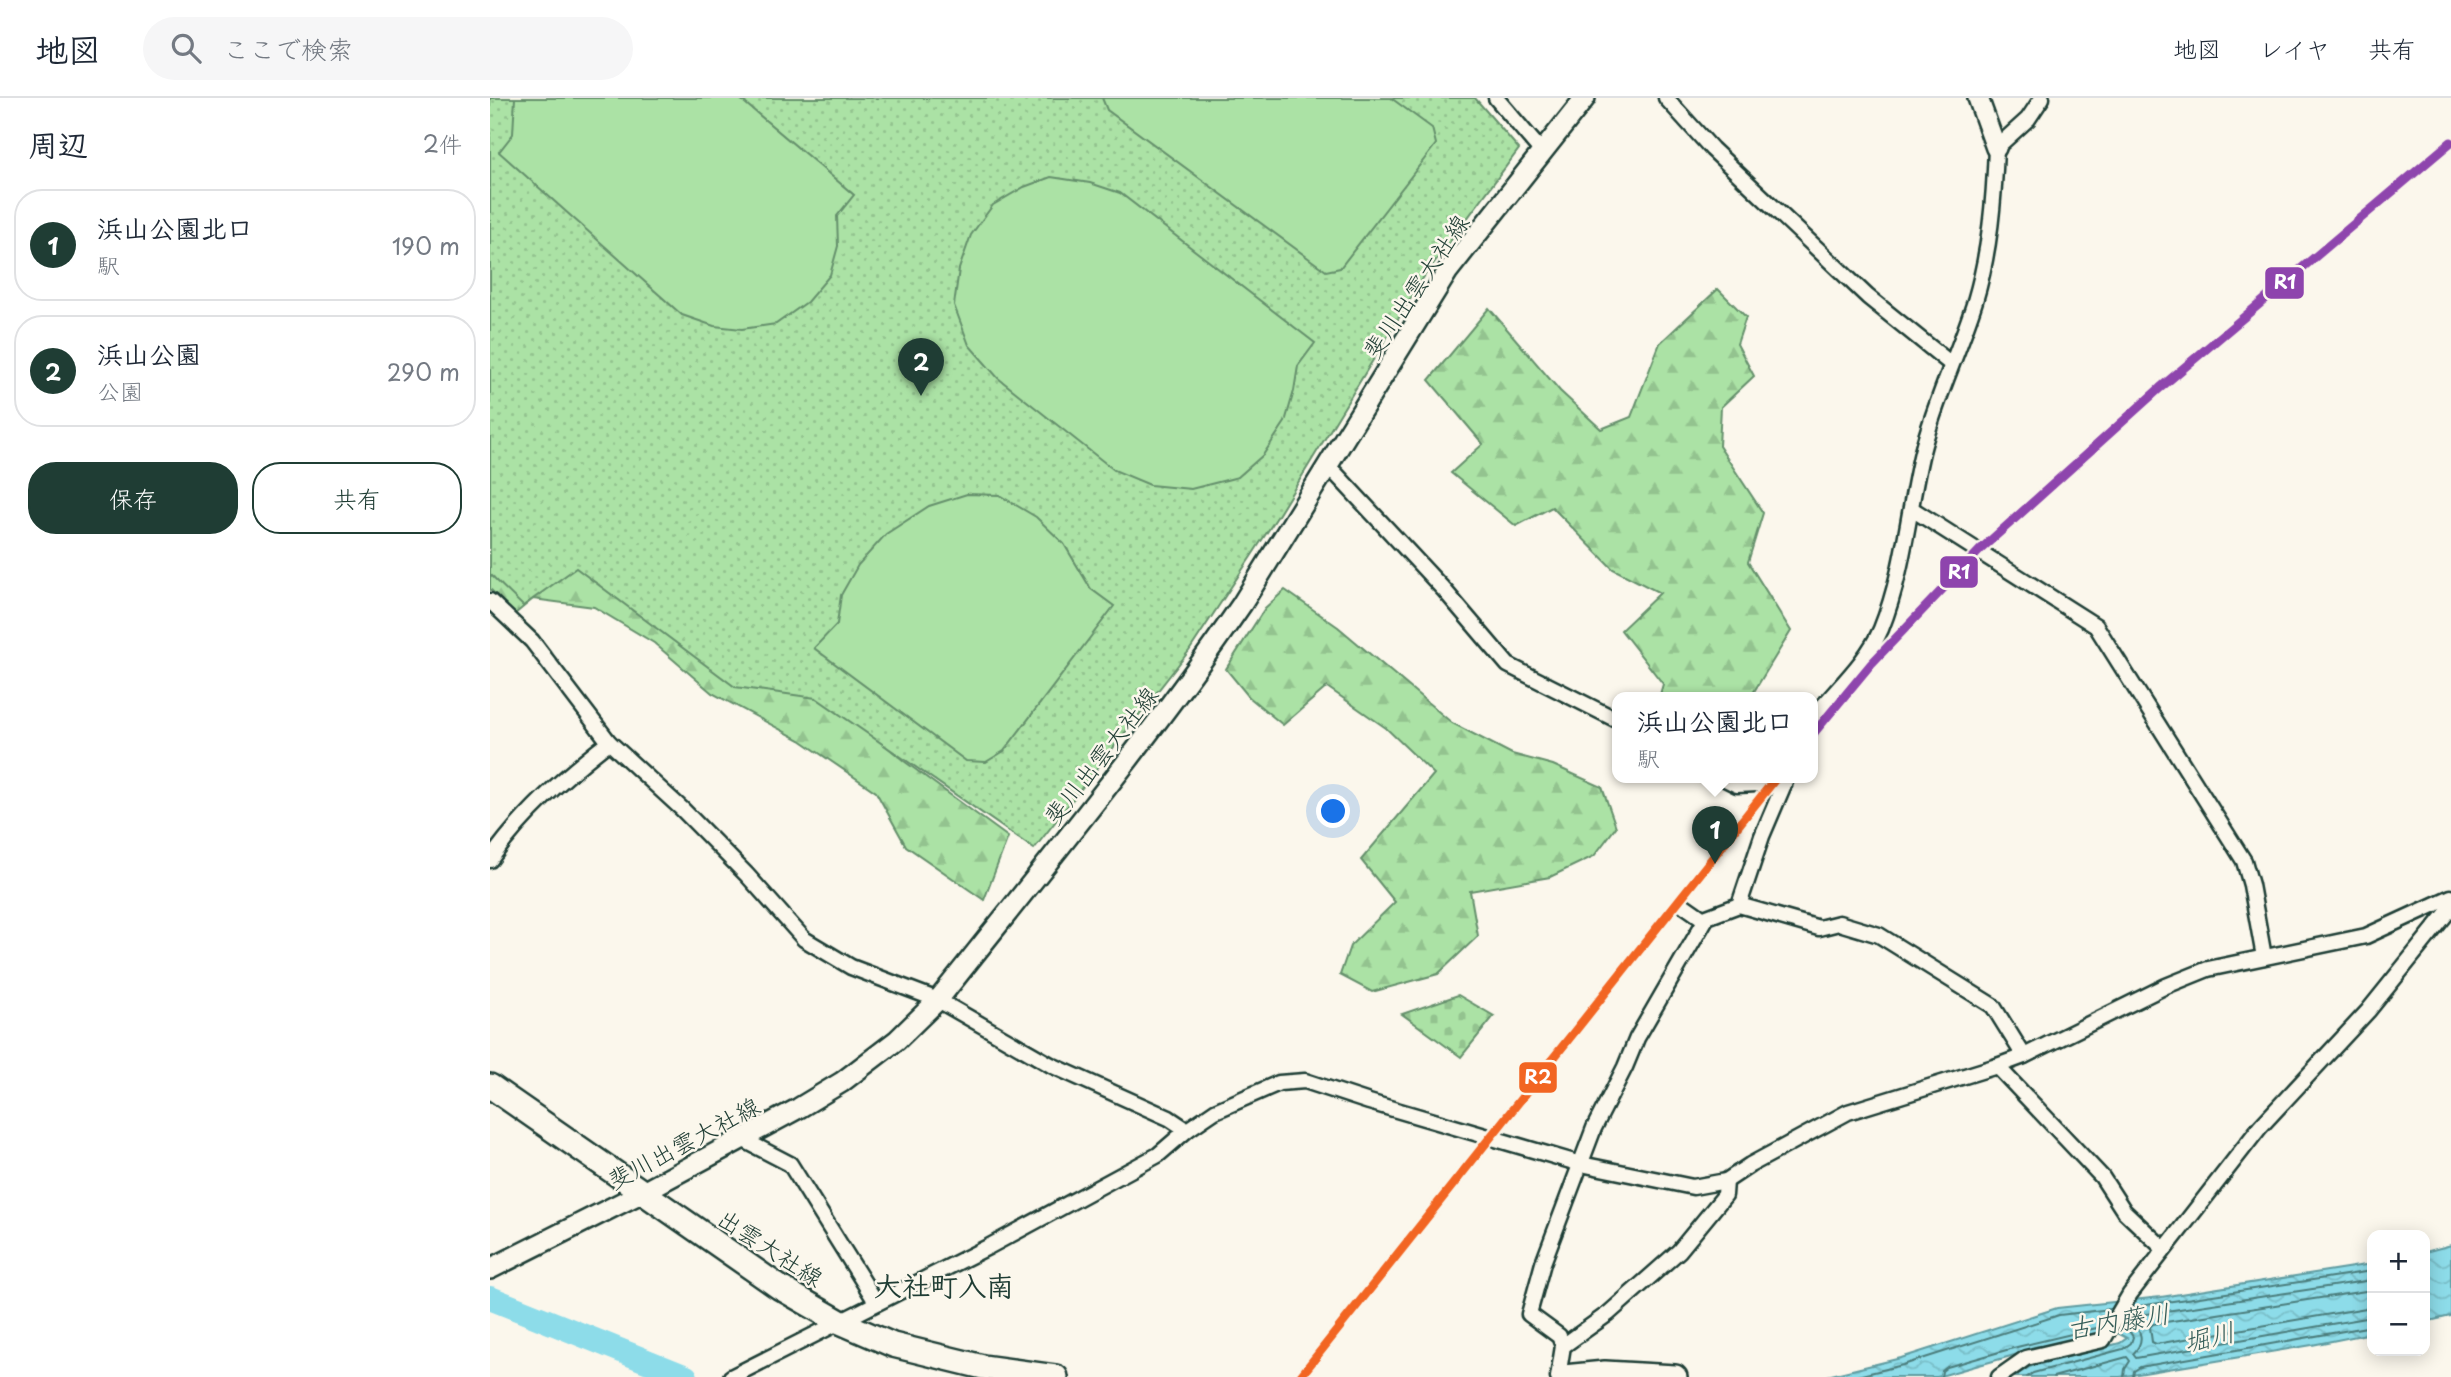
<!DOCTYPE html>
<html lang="ja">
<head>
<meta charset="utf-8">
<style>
  :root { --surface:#fff; --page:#f6f6f7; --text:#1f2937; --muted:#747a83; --line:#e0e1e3; --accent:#1f3d34 }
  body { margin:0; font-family:"Playpen Sans","Klee One",sans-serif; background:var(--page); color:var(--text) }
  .controls { position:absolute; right:21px; bottom:21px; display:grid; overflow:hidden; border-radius:14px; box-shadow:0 4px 18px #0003 }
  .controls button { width:63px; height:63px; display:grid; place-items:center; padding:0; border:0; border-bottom:2px solid var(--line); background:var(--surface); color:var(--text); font:35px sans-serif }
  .you { position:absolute; left:844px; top:714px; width:24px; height:24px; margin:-18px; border:5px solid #fff; border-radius:50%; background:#1a73e8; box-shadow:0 0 0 10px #1a73e833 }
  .badge { display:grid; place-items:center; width:46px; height:46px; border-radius:50%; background:var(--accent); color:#fff; font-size:23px; font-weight:700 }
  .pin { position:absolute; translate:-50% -58px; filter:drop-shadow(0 2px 4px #0008) }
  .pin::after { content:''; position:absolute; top:37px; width:24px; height:21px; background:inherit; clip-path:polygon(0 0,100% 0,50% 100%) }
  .popup { position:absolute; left:1122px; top:594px; width:206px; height:91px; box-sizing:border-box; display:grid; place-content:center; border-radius:14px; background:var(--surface); filter:drop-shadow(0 2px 5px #0005); font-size:23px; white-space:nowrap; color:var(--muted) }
  .popup b { font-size:26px; color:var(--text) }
  .popup::after { content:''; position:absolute; left:50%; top:100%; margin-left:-14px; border:14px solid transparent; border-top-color:var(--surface) }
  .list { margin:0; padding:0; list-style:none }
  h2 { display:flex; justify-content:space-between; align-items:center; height:91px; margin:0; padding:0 28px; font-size:30px }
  h2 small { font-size:23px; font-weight:400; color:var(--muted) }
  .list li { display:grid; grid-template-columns:46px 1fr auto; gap:21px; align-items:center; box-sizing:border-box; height:112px; margin:0 14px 14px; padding:0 14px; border:2px solid var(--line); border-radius:28px }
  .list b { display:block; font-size:26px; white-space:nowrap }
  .list p { margin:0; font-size:23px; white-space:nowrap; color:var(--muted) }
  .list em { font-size:23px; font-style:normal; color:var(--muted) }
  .actions { display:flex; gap:14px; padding:21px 28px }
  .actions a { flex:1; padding:16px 0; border:2px solid var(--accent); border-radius:28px; text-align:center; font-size:24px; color:var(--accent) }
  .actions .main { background:var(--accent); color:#fff }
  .icon { flex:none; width:38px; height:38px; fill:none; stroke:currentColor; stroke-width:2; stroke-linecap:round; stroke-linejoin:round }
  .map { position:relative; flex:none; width:1961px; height:1279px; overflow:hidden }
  header { display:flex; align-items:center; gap:42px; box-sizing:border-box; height:98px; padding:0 35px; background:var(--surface); border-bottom:2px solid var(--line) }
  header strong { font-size:33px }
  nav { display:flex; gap:38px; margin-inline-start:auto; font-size:24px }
  .search { width:490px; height:63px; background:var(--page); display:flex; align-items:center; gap:18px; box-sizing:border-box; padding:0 24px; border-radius:38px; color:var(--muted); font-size:26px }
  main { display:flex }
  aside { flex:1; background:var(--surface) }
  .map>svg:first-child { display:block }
  .forest { fill:url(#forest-firs); stroke:#65906c; stroke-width:2 }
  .cemetery { fill:url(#cemetery-stones); stroke:#65906c; stroke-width:2 }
  .park { fill:url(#park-dots); stroke:#65906c; stroke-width:2 }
  .pitch { fill:#abe2a5; stroke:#65906c; stroke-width:2 }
  .water { fill:url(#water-waves); stroke:#619ca1; stroke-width:2 }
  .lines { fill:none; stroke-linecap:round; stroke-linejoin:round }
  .shore { stroke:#4b7d7c; stroke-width:2 }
  .river { stroke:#8ddce9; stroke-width:24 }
  .street-casing { stroke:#1f3d34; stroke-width:19 }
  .secondary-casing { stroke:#1f3d34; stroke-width:24 }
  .primary-casing { stroke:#1f3d34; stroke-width:28 }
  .street { stroke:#fbf7ec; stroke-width:14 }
  .secondary { stroke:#fbf7ec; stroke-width:19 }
  .primary { stroke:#fbf7ec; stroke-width:23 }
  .rail-1-casing { stroke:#fbf7ec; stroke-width:14 }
  .rail-2-casing { stroke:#fbf7ec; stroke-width:14 }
  .rail-1 { stroke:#8e44ad; stroke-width:9 }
  .rail-2 { stroke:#f26522; stroke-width:9 }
  .labels { text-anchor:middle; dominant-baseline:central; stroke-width:5; stroke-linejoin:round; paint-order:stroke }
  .street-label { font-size:24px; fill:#1f3d34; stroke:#fbf7ec }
  .water-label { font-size:26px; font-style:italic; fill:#355d58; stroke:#fbf7ec }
  .quarter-label { font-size:28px; font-weight:bold; fill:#1f3d34; stroke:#fbf7ec }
  .line-badge { stroke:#fbf7ec; stroke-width:2.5 }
  .badge-label { font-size:19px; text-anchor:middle; font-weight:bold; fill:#fff }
</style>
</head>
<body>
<header>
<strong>地図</strong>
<div class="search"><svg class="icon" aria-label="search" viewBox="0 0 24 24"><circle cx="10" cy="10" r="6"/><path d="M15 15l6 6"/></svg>ここで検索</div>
<nav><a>地図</a><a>レイヤ</a><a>共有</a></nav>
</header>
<main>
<aside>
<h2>周辺<small>2件</small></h2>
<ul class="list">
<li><span class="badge">1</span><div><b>浜山公園北口</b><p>駅</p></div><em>190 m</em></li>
<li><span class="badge">2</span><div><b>浜山公園</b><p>公園</p></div><em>290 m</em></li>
</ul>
<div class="actions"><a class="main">保存</a><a>共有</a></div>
</aside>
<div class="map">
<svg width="1961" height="1279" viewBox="0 0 1961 1279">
  <defs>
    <pattern id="forest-firs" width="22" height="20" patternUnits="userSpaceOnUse" patternTransform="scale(1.75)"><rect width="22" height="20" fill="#abe2a5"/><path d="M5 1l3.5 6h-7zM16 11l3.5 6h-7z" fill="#93c38f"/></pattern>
    <pattern id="cemetery-stones" width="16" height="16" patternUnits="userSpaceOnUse" patternTransform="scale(1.75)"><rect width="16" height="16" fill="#abe2a5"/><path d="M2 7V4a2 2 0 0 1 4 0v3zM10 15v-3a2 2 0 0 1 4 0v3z" fill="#93c38f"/></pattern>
    <pattern id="park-dots" width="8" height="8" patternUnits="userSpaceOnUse" patternTransform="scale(1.75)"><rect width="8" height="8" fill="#abe2a5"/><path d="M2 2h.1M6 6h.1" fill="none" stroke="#93c38f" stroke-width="1.8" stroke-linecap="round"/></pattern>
    <pattern id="water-waves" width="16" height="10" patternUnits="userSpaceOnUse" patternTransform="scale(1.75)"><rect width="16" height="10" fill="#8ddce9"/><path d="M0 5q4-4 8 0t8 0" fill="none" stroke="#79bec8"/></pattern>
  </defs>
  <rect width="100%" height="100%" fill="#fbf7ec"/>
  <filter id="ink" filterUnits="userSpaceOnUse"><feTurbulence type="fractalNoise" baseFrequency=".0143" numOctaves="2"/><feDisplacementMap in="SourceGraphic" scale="14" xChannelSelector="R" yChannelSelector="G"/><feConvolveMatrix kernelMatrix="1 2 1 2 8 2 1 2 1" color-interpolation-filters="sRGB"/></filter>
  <g filter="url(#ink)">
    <g class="forest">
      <path d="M 1228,191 L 1256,219 L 1247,246 L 1264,278 L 1231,309 L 1229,348 L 1273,415 L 1258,464 L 1301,533 L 1260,600 L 1169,600 L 1173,586 L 1131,532 L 1170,495 L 1123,471 L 1062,409 L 1026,428 L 961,375 L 993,346 L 939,282 L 999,210 L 1070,293 L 1111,331 L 1141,319 L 1170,245 Z"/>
      <path d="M 0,291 L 231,510 L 414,663 L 518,739 L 494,802 L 416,748 L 386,694 L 310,642 L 222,595 L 164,545 L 104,509 L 43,501 L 25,516 L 0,491 Z"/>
      <path d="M 795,492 L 848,529 L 962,625 L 1022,656 L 1063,667 L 1112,689 L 1126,729 L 1104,758 L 1060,779 L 980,793 L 988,838 L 948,876 L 882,894 L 850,877 L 860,848 L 905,804 L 871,762 L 944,676 L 896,630 L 837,589 L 793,627 L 759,599 L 736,571 L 775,510 Z"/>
    </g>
    <path class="cemetery" d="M 968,897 L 1004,918 L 971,959 L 912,916 Z"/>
    <path class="park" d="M 0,0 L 985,0 L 1029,51 L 935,177 L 787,419 L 699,553 L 544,751 L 326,600 L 245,589 L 86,470 L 33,508 L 0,476 Z"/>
    <g class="pitch">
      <path d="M 25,0 L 249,0 L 364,97 L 347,118 L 348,148 L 340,177 L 317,204 L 286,226 L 252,231 L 224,228 L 192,217 L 9,54 L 23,36 Z"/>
      <path d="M 612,0 L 901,0 L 942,30 L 946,46 L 850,170 L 836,173 L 617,12 Z"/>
      <path d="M 561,79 L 600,85 L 630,95 L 825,245 L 808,268 L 804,293 L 795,324 L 773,357 L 748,379 L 701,391 L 660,387 L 624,372 L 508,280 L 479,247 L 464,207 L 469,171 L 481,137 L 503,107 L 534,89 Z"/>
      <path d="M 477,396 L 509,397 L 546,419 L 574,446 L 601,491 L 624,508 L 514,653 L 496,664 L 476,663 L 324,550 L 347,526 L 351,497 L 368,467 L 396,436 L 439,408 Z"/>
    </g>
    <g class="water">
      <path d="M 1961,1147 L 1961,1218 L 1935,1224 L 1935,1154 Z"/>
      <path d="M 1882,1166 L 1882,1235 L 1822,1247 L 1630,1279 L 1524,1279 L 1539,1269 L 1630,1245 L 1637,1240 L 1624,1233 L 1528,1256 L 1447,1279 L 1333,1279 L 1411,1260 L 1567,1210 L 1671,1199 Z"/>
    </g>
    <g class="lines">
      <g class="shore">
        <path d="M 1882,1182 L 1643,1218 L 1640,1221 C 1651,1233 1656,1242 1643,1256 L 1646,1260 L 1882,1219"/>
        <path d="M 1882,1192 L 1663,1226 L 1660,1229 L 1662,1244 L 1666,1246 L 1882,1209"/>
        <path d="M 1643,1209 L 1882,1173"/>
        <path d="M 1363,1279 L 1413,1267 L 1569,1217 L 1621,1211"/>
        <path d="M 1451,1279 L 1452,1273 L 1457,1269 L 1527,1249 L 1611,1229"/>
        <path d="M 1537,1279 L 1543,1275 L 1633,1251 L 1641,1245 L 1643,1239 L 1640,1234 L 1631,1228"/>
        <path d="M 1563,1279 L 1637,1259 L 1640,1263 L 1635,1271 L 1634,1279"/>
        <path d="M 1643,1279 L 1644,1273 L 1650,1269 L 1882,1228"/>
      </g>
      <path class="river" d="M 0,1200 L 196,1279"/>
      <g class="street-casing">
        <g id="street">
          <path d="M 1006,0 L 1052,54"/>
          <path d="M 1176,0 L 1222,51 L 1378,199 L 1461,266"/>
          <path d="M 837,369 L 846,376 L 955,493 L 1018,567 L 1127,622"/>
          <path d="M 1422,411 L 1606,528 L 1754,763 L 1761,787 L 1774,859"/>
          <path d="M 0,503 L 42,543 L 119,644 L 192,711 L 257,777 L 314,841 L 361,869 L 448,902 L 561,967 L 679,1020 L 697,1032 L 725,1013 L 789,985 L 815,983 L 879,1004 L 1091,1066 L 1203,1089 L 1236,1083 L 1260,1067 L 1358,1014 L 1507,968 L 1534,958 L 1676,888 L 1718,871 L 1876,838 L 1961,799"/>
          <path d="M 1323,620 C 1345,592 1377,564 1391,531 C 1414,474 1418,413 1432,354 C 1445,302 1469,254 1485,203 C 1500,153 1504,102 1506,50 L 1538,21 L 1552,0"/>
          <path d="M 1233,680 L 1247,687 L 1267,686 L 1272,680"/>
          <path d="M 0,762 C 33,715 74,679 119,644"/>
          <path d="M 1249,807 L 1329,830 L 1349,825 L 1389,837 L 1503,908 L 1534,958"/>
          <path d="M 1195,808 L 1215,822"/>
          <path d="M 1507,968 L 1612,1079 L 1634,1113 L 1674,1151"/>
          <path d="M 252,1041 L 300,1066 L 386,1204"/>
          <path d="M 1073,1248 L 1069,1238 L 1039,1216 L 1053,1165 L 1104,1030 L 1135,969 L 1147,940 L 1217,819 L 1249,807 L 1272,738 L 1295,684 L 1294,680"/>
          <path d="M 241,1279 L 498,1149 L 668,1057 L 697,1032"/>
          <path d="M 1068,1279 L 1073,1248 L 1119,1215 L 1189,1153 L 1235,1097 L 1236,1083"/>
          <path d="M 1509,1279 L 1536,1260 L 1613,1242 L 1640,1196 L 1770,1029 L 1878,913 L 1961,810"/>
        </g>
      </g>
      <g class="secondary-casing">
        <g id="secondary">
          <path d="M 1488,0 L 1506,50"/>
          <path d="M 0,1171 L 153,1094 L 309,1010 L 352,984 L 407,942 L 448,902 C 551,772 658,643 752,506 L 958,173 L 1095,0"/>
        </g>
      </g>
      <g class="primary-casing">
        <g id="primary">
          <path d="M 0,988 L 289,1189 L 350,1224 L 403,1247 L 493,1269 L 566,1279"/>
          <path d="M 1074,1279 L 1115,1275 L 1185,1279"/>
        </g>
      </g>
      <use href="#street" class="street"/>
      <use href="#secondary" class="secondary"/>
      <use href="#primary" class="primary"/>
      <g class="rail-1-casing">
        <path id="rail-1" d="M 1323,636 L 1381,566 L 1491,451 L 1670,290 L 1961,44"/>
      </g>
      <g class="rail-2-casing">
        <path id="rail-2" d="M 810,1279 L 1286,680"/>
      </g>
      <use href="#rail-1" class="rail-1"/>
      <use href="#rail-2" class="rail-2"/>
    </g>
  </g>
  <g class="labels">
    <g class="street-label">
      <text transform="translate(925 188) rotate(-56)">斐川出雲大社線</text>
      <text transform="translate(610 657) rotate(-52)">斐川出雲大社線</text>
      <text transform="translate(193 1044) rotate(-28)">斐川出雲大社線</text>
      <text transform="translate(281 1149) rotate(33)">出雲大社線</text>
    </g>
    <g class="water-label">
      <text transform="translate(1628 1222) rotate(-9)">古内藤川</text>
      <text transform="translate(1719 1238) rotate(-14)">堀川</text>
    </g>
    <g class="quarter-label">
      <text x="454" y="1186">大社町入南</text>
    </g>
  </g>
  <g class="line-badge">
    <rect x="1774" y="168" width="41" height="34" rx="7" fill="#8e44ad"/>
    <rect x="1449" y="457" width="40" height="34" rx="7" fill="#8e44ad"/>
    <rect x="1028" y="963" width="40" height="33" rx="7" fill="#f26522"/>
  </g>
  <g class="badge-label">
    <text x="1795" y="191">R1</text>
    <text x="1469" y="481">R1</text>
    <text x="1048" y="986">R2</text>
  </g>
</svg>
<div class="controls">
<button>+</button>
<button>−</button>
</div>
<div class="you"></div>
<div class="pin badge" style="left:1225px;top:766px">1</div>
<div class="popup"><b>浜山公園北口</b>駅</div>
<div class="pin badge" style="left:431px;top:298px">2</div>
</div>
</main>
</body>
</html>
